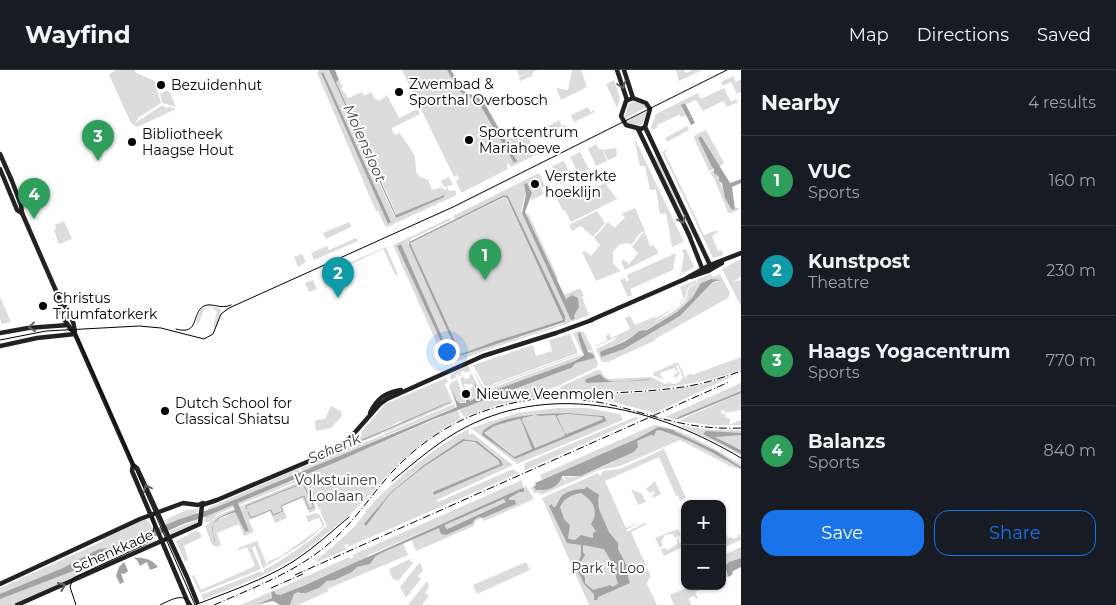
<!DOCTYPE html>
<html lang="en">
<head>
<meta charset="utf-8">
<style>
  :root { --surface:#171b24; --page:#20242c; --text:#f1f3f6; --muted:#9ea1a6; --line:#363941; --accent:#1a73e8 }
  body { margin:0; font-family:Montserrat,sans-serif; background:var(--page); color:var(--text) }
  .controls { position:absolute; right:15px; bottom:15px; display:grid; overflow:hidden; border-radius:10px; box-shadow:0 1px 4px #0004 }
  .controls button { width:45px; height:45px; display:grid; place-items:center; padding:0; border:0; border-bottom:1px solid var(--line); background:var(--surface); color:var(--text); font:25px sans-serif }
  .you { position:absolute; left:446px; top:281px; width:18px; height:18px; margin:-12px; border:4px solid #fff; border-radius:50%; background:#1a73e8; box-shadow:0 0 0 8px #1a73e833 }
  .badge { display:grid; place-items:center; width:32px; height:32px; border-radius:50%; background:var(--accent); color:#fff; font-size:16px; font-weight:700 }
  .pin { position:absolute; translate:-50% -41px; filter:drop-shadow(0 1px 2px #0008) }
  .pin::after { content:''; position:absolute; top:26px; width:18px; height:15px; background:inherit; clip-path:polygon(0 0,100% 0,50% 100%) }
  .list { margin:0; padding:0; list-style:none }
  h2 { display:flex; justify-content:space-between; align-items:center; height:65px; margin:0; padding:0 20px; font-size:21px }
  h2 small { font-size:16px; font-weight:400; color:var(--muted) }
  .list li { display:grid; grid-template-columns:32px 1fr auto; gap:15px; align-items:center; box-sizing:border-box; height:90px; padding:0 20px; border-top:1px solid var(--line) }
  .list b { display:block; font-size:19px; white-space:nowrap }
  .list p { margin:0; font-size:16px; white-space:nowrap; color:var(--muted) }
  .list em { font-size:16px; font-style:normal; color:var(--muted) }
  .actions { display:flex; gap:10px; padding:15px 20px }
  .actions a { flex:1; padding:11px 0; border:1px solid var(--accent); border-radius:15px; text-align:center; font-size:18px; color:var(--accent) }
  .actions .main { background:var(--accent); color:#fff }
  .map { position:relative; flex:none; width:741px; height:535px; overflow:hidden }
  header { display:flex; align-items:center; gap:30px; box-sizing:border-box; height:70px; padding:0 25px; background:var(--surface); border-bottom:1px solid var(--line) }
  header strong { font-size:24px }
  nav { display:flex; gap:28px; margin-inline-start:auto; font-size:18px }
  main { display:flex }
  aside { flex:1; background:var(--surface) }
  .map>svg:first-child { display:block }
  .green { fill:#dcdcdc; fill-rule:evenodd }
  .water { fill:#a3a3a3; fill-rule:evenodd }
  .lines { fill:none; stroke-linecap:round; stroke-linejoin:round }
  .stream { stroke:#a3a3a3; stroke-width:1 }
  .secondary { stroke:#222; stroke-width:4.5 }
  .tram { stroke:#000; stroke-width:1 }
  .rail { stroke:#000; stroke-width:1; stroke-dasharray:8 2.5 1 2.5; stroke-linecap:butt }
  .oneway { stroke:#646464 }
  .poi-dot { fill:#000; stroke:#fff; stroke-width:2 }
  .labels { text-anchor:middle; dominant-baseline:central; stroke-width:4; stroke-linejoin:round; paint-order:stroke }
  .poi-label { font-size:14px; fill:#000; stroke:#fff; text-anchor:start }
  .park-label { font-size:14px; fill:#333; stroke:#fff }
  .street-label { font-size:14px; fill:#000; stroke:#fff }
  .water-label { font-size:15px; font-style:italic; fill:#444; stroke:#fff }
</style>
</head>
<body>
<header>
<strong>Wayfind</strong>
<nav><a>Map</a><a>Directions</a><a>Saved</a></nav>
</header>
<main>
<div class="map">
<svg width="741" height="535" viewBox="0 0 741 535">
  <rect width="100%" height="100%" fill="#fff"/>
  <g class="green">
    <path d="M 116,0 L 135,0 L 136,3 L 155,11 L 161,33 L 138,48 L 135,53 L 161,36 L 165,36 L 165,38 L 170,37 L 176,39 L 137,57 L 131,53 L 109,5 L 111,3 Z"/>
    <path d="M 319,0 L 329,0 L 395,148 L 444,126 L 443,125 L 397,145 L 336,12 L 339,10 L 343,17 L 341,18 L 348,28 L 362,22 L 364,26 L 371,22 L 375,29 L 380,31 L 387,25 L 399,48 L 417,39 L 420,44 L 392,58 L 392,60 L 395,65 L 400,63 L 415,86 L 416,102 L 420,107 L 428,110 L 432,120 L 442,117 L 444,120 L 447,119 L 446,117 L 444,117 L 441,111 L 449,107 L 453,115 L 447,116 L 449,121 L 455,120 L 457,125 L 387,157 L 385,156 L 378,141 L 376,141 L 317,3 ZM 323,2 L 391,152 L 388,154 L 321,3 Z"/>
    <path d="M 402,0 L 447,0 L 459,21 L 479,33 L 517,91 L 505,70 L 514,66 L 513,61 L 516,60 L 519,66 L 526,63 L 534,78 L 539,76 L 542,82 L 511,97 L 508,93 L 507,94 L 508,99 L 461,123 L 456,111 L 459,109 L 457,105 L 454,107 Z"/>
    <path d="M 517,0 L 538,0 L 533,2 L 532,6 L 520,11 L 519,7 L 531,3 L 519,6 Z"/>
    <path d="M 572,0 L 581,0 L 587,17 L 561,30 L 556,18 L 568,20 Z"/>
    <path d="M 676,0 L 684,0 L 686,3 L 692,0 L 702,0 L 679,11 Z"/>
    <path d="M 733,6 L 736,12 L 741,9 L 741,22 L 737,24 L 731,12 L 723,16 L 721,12 Z"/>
    <path d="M 614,10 L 620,28 L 617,38 L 606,14 Z"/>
    <path d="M 724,18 L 731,32 L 736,29 L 738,32 L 727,37 L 723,31 L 703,41 L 696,30 L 687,34 L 686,33 L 681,35 L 686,45 L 682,47 L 679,45 L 657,55 L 657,58 L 652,60 L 651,57 L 656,44 L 698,23 L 701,29 Z"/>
    <path d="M 167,20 L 168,22 L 170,22 L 176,37 L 162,33 L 160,24 Z"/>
    <path d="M 634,31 L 644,34 L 647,37 L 624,49 L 628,35 Z"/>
    <path d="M 588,37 L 591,42 L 594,40 L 595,42 L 574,52 L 571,45 Z"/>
    <path d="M 647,41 L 643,53 L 640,56 L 625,52 Z"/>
    <path d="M 559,50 L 562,56 L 566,55 L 568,60 L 574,58 L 575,59 L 566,64 L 562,56 L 539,68 L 536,63 Z"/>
    <path d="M 687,56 L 689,60 L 667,72 L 665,68 Z"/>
    <path d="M 706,60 L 724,93 L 719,97 L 701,66 L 698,68 L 714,99 L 709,101 L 694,68 L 695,65 Z"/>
    <path d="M 634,67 L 683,170 L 683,172 L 672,177 L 666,143 L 660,144 L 656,119 L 650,120 L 645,96 L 640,96 Z"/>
    <path d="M 596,74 L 599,79 L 602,79 L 607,91 L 596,96 L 588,79 Z"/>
    <path d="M 616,78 L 617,86 L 608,90 L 603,80 L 608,79 L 609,87 L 608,79 Z"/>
    <path d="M 668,79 L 665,83 L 704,165 L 717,160 L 717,163 L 712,166 L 718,181 L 721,180 L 724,185 L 713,188 L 662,82 Z"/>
    <path d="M 580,82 L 589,99 L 579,105 L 570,87 Z"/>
    <path d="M 656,86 L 694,167 L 692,169 L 654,87 Z"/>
    <path d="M 564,91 L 572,108 L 560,114 L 552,96 Z"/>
    <path d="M 715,100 L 732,140 L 735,139 L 735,137 L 740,139 L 731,143 L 728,143 L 715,110 L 710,102 Z"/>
    <path d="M 539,103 L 545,116 L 541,118 L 543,123 L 547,122 L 530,131 L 532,123 L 531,120 L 526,122 L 521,141 L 574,246 L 579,237 L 571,226 L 566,229 L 564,225 L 580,218 L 584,226 L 582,227 L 589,245 C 543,264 493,275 447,296 L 393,175 L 450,148 L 451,150 L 411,169 L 408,173 L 460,286 L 562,254 L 565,252 L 565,246 L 508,126 L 504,125 L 455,149 L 453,146 ZM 401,174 L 452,289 L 450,291 L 397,176 Z"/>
    <path d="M 605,113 L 617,129 L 571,152 L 565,140 L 563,141 L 555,125 L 556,122 L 569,117 L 573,123 L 590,116 L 593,119 Z"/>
    <path d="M 506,127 L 563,250 L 506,268 L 461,284 L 410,174 L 412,171 Z"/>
    <path d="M 635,138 L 645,161 L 640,163 L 631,175 L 628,173 L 619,175 L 613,182 L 613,194 L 621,201 L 596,211 L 582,182 L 585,181 L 591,186 L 600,175 L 594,168 L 608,152 L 615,158 L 625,147 L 621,144 Z"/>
    <path d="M 597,141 L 602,149 L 605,153 L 593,167 L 581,156 L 572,161 L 569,155 Z"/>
    <path d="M 528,143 L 558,208 L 556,209 L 526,144 Z"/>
    <path d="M 64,151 L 72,169 L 59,174 L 54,160 L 56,159 L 55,155 Z"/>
    <path d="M 349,152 L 351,157 L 326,169 L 323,163 Z"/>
    <path d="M 645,162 L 650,176 L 653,175 L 658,181 L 657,184 L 625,200 L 621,192 L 623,189 L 629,194 L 638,183 L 632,177 L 642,164 Z"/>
    <path d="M 356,168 L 358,171 L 314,190 L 311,183 L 327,176 L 329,180 Z"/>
    <path d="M 386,177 L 398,205 L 396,206 L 383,179 L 334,202 L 337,208 L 325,214 L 321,205 Z"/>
    <path d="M 686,179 L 694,197 L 684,203 L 681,202 L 684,185 L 682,180 Z"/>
    <path d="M 676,183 L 673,200 L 630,219 L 632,225 L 628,227 L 620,210 L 625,208 L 626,211 L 629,210 L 627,205 Z"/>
    <path d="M 302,184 L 306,192 L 298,197 L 294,187 Z"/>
    <path d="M 741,189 L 741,207 L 732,212 L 741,210 L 741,236 L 722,199 Z"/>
    <path d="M 711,204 L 713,207 L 720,204 L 730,223 L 728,228 L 655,269 L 656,270 L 608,292 L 602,292 L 596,279 L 613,271 L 618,266 L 595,277 L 595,276 L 607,270 L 606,266 L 609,264 L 611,268 L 630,259 L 625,248 L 630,246 L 635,255 L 654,247 L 656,248 L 677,236 L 684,229 L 680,217 L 696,210 L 696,213 C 683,218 689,221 684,231 L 654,252 L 671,243 L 685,232 C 690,222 684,219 697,213 L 697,209 ZM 711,209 L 720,212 L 714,212 L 680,246 L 624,279 L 610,277 C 620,274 640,261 646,260 L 677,242 L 692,228 L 701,213 Z"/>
    <path d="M 313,210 L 317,219 L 309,222 L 305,213 Z"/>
    <path d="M 0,227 L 11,252 L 2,254 L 0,249 Z"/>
    <path d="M 210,236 L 221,239 L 216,258 L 213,257 L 217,242 L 211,237 L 204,239 L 199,253 L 196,252 L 201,239 Z"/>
    <path d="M 580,261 L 584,262 L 593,280 L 587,281 L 580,262 C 577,269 581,276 584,283 L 582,283 L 573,263 Z"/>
    <path d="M 570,264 L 578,283 L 485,317 L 473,295 L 533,275 L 536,286 L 552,281 L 549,270 Z"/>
    <path d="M 593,281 L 598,293 L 597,297 L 556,317 L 540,322 L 538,324 L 539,327 L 498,335 L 464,347 L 459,340 L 569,299 L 576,293 L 595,288 L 593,284 L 588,282 Z"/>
    <path d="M 578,284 L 578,285 L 483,320 L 474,303 L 475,303 L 483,317 L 485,318 Z"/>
    <path d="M 584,284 L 575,291 L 484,324 L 480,324 L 473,312 L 477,326 L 470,331 L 468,328 L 468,322 L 465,322 L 473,317 L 472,314 L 464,314 L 465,318 L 463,318 L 460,308 L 464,307 L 465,309 L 470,308 L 469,305 L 472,304 L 480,320 L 484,321 Z"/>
    <path d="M 741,287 L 741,300 C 681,322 617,321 554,324 L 562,316 L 597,300 L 601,301 L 605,307 L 609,309 L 651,307 L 665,314 L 671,312 L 672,314 L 678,313 L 683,308 L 678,295 L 676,296 L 680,304 L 675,308 L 674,305 L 678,302 L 674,298 L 660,303 L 663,310 L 659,307 L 654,306 L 653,303 L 678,292 L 685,308 L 687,305 L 692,304 L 692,305 Z"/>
    <path d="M 468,295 L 470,300 L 469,302 L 465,302 L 464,301 L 460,302 L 461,306 L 459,306 L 458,304 L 455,305 L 457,307 L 451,310 L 450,306 L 454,302 Z"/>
    <path d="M 741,302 L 655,343 L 613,332 L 574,327 C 630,322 689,324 741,302 Z"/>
    <path d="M 446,308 L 448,311 L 445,315 L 453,333 L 384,363 L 383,362 L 402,352 L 401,351 L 356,373 L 382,362 L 382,364 L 349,376 L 349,374 L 359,365 L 385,334 Z"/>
    <path d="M 457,309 L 466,333 L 458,332 L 452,320 L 456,334 L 449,317 L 450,314 Z"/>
    <path d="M 741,313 L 741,321 L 678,347 L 676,350 L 665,347 Z"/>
    <path d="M 741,323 L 741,340 L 725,343 L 724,340 L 721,341 L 722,344 L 725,344 L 726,348 L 729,348 L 730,349 L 729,355 L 741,350 L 741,355 L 710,355 L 678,351 Z"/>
    <path d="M 454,334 L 456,337 L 385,366 L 384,364 Z"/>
    <path d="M 331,336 L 341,341 L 342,346 L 331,358 L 316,361 L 315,352 L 316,350 L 325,349 Z"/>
    <path d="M 558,338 L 587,338 L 620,344 L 623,350 L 517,394 L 471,358 L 517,343 ZM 568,343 L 604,346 L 607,351 L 515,389 L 482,365 L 485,359 L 515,348 L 535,344 L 540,345 Z"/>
    <path d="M 457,340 L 460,345 L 459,346 L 462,348 C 426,367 399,391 373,421 L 368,418 L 372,422 L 349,446 L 297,487 L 266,504 L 203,530 L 201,525 L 261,501 L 262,503 L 264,502 L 264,500 C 287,487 308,473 327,456 L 320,441 L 321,439 L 319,439 L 303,406 Z"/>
    <path d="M 568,344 L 601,347 L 603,349 L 567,364 L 565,363 L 557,346 L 559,345 Z"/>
    <path d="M 535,345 L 540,346 L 555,345 L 565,364 L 564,366 L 535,378 L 522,350 L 523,348 Z"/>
    <path d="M 635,347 L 640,348 L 524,401 L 525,393 Z"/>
    <path d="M 519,349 L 521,350 L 532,379 L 514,387 L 484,363 L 494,356 Z"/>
    <path d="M 654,355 C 683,358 715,380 741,394 L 741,397 C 714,380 688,365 657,357 L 636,369 L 542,410 L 540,405 Z"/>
    <path d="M 678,355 L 713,360 L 741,360 L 741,363 L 703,363 L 741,384 L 741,386 L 724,376 Z"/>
    <path d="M 468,359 L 469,365 L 472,363 L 513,395 L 437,430 L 438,432 L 513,399 L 519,403 L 348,477 L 348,474 L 344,475 L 347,479 L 318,492 L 316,490 C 329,480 342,469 354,457 C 361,449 366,440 373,433 C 401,405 434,378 468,359 ZM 463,369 L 477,371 L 501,389 L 503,395 L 434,425 L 434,422 L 500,394 L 498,390 L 476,373 L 464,371 L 425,396 L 391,423 L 366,455 L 365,455 C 390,416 425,394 463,369 Z"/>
    <path d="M 659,360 C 689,368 712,383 739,398 L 738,399 L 730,396 L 680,370 L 620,396 L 599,400 L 567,414 L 564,406 C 579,412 618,389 634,382 L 637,379 L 636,371 L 651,365 L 653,366 L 656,361 Z"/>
    <path d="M 383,365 L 384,367 L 302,402 L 301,398 L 330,387 L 346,376 L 351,378 Z"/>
    <path d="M 717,365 L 741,365 L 741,380 L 715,367 Z"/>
    <path d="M 664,379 L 686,428 L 680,431 L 678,426 L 676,426 L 659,387 L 605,411 L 626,458 L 642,451 L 626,460 L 627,462 L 644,453 L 647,454 L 631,462 L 651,507 L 649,508 L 647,514 L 657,535 L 589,535 L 542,428 L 598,403 L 600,406 L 603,401 L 620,399 Z"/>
    <path d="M 297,399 L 299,400 L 300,402 L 206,442 L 208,438 Z"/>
    <path d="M 562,406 L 567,414 L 541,425 L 539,423 L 534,423 L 531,418 L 533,417 L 536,420 L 539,421 L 561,410 Z"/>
    <path d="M 302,407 L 303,409 L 239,435 L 238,433 Z"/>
    <path d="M 304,410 L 316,438 L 316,440 L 309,443 L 302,428 L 282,436 L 287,448 L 275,453 L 270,441 L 249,450 L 254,462 L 244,466 L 239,454 L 217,463 L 221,475 L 217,477 L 212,475 L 205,456 L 219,445 L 235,438 L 235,440 L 220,446 L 218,450 L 236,441 L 244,462 L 249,461 L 239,437 L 242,435 L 244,438 L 243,435 Z"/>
    <path d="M 522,410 L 523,417 L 526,416 L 533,427 L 532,430 L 484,451 L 482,448 L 475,451 L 474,456 L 416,481 L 411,469 L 439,458 L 441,461 L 473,453 L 475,449 L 480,447 L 484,448 L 509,430 L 509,427 L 521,422 L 520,420 L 369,485 L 363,490 L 280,525 L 276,524 L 274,521 L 349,487 L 350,489 L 354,487 L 352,485 Z"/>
    <path d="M 655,411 L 661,424 L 653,428 L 652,426 L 655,423 L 654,421 L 650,423 L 646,419 Z"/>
    <path d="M 631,419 L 642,424 L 646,432 L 638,435 Z"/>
    <path d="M 505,429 L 506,432 L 446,459 L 445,457 L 445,455 Z"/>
    <path d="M 233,435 L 234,437 L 218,444 L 211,451 L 204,453 L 205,447 Z"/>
    <path d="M 198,439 L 197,444 L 167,455 L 165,450 L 187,440 Z"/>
    <path d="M 316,443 L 319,444 L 325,455 L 304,473 L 268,495 L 267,492 L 281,486 L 323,456 L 319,448 L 308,452 L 306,446 Z"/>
    <path d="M 146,449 L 151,455 L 156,471 L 13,535 L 0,535 L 0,518 L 103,471 L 102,467 Z"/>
    <path d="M 197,450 L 197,453 L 171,464 L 170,461 Z"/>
    <path d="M 722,455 L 728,468 L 732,467 L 733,469 L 738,467 L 738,465 L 740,464 L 741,470 L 722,478 Z"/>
    <path d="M 678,459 L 681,465 L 676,468 L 672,464 L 665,465 L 661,472 L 663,475 L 660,478 L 655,468 Z"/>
    <path d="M 196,461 L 200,463 L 202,467 L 184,476 L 188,490 L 185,492 L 176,471 Z"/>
    <path d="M 682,466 L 685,476 L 664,486 L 661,480 L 663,478 L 668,480 L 677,474 L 677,469 L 679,468 L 679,473 L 681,473 Z"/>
    <path d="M 257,471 L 267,495 L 266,497 L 263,498 L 255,476 L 252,478 L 261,499 L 200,523 L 192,506 L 194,505 L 201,520 L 255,496 L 247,477 L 239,480 L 238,478 Z"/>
    <path d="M 403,473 L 408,485 L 327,519 L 329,521 L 298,535 L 290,535 L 293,524 L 298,522 L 306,523 L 319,518 L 314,515 L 322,512 L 322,515 L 327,511 L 335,510 L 352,502 L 357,497 L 370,494 L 376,486 Z"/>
    <path d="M 741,477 L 741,488 L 734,490 L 724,498 L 728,507 L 725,507 L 722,501 L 722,486 Z"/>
    <path d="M 410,489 L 411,492 L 414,492 L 398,511 L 392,508 L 389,499 Z"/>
    <path d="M 420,492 L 423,500 L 418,506 L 421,509 L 406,528 L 400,517 Z"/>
    <path d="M 526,492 L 530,500 L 477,524 L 473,515 Z"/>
    <path d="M 427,511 L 429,517 L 425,523 L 429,526 L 422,535 L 408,535 Z"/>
    <path d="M 690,516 L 709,516 L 695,522 L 698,528 L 696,529 L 694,526 L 689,528 L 691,535 L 674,535 L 670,525 Z"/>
    <path d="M 270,522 L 272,528 L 256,535 L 241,535 Z"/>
  </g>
  <g class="water">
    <path d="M 329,0 L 335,0 L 339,10 L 336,12 L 396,145 L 444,125 L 444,127 L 396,148 Z"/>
    <path d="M 447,0 L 451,0 L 462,20 L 480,29 L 485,34 L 517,91 L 514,93 L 479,33 L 459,21 Z"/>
    <path d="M 323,2 L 391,152 L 388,154 L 321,3 Z"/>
    <path d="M 685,33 L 695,53 L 691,55 L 681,35 Z"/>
    <path d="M 701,66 L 730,113 L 741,109 L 741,113 L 732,117 L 735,139 L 732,140 L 725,128 L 722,113 L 719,111 L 719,107 L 714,103 L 714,99 L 712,97 L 698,68 Z"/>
    <path d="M 527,113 L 532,123 L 525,142 L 566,229 L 572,225 L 578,228 L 579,237 L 574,246 L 575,249 L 571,250 L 522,143 L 526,124 L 524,114 Z"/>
    <path d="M 504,125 L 508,126 L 565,246 L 565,252 L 460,286 L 458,284 L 409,175 L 409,172 ZM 504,127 L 507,128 L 563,250 L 496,271 L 461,284 L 410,173 Z"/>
    <path d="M 401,174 L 452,289 L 450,291 L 397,176 Z"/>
    <path d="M 711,209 L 721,210 L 713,212 L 680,246 L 624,279 L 601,287 L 600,282 C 613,276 628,272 639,261 L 647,260 L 677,242 L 692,228 L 701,213 Z"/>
    <path d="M 580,262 L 588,282 L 593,284 L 595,288 L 576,293 L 571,298 L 434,349 L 341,390 L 238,433 L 249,461 L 245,462 L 235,442 C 227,445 211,449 212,461 C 213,465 215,469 215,473 C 208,450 216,448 235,440 L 233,435 L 205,447 L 186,453 L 81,498 L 0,529 L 0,524 L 63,498 L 99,479 L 109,478 L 180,449 L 217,437 L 457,337 L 452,320 L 457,331 L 460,333 L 466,333 L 466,330 L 468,329 L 470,331 L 477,327 L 474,312 L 480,324 L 484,324 L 575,291 L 584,285 L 579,270 L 578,263 Z"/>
    <path d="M 600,304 C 610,319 636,307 651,310 L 587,313 L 585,311 L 586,309 Z"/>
    <path d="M 741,321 L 741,323 L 676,350 L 678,347 Z"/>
    <path d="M 449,332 L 451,332 L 355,374 L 356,372 Z"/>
    <path d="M 568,343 L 604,346 L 607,351 L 515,389 L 482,365 L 483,361 C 503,344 543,344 568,343 ZM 568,344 L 601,347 L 603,349 L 567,364 L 565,363 L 557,346 L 559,345 ZM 535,345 L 540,346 L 555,345 L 565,364 L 564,366 L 535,378 L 522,350 L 523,348 ZM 519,349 L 521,350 L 532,379 L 514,387 L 484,363 L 494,356 Z"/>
    <path d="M 658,357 L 674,360 L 674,361 L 716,381 L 741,397 L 741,399 C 713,383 690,369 659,360 L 656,361 L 654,366 L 651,365 L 637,371 L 638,377 L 634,382 L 581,406 L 562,406 C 559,418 547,421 536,420 L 533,417 L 536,415 L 535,413 L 636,369 Z"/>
    <path d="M 706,361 L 741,363 L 741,365 L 715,367 L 741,380 L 741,384 L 703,364 Z"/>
    <path d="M 463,369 L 477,371 L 501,390 L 503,395 L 434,425 L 433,422 L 500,394 L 498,390 L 475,372 L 464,371 L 425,396 L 391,423 L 366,456 L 364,454 L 391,422 L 424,395 Z"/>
    <path d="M 587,417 L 599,425 L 598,431 L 599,439 L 609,462 L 618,473 L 618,479 L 628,498 L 628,507 L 630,513 L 598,527 L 597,530 L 594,530 L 594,524 L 584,514 L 577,499 L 577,493 L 581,486 L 581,475 L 567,473 L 549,436 L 552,434 L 553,437 L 555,437 C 557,435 558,432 559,430 C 563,421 576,419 584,419 ZM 581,423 C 592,430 600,440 591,454 L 596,461 L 593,463 L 593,468 L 581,465 L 575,470 L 569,469 L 568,468 L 570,455 L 564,449 L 560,437 C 564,428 571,425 581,423 ZM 583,475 L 604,479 L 612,493 L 618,514 L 612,517 L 611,515 L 593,520 L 585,513 L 585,508 L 579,495 L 585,485 L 583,482 Z"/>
    <path d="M 520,419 L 524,418 L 524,422 L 520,422 L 509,428 L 509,430 L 515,430 L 516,434 L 483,448 L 479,447 L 474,450 L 473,453 L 446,465 L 441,464 L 439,458 L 386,481 L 376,486 L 370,494 L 357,497 L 352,502 L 335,510 L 327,511 L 319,518 L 306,523 L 301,523 L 298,522 L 294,524 L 290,535 L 280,535 L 273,531 L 256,535 L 272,528 L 271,522 L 274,521 L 276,524 L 280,525 L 305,515 ZM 504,429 L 506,432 L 447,459 L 445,457 L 445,455 Z"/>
    <path d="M 133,488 C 143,487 152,489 158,497 L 150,500 L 147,492 L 140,496 L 137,490 Z"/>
    <path d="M 741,488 L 741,497 L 733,501 L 732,505 L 728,507 L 725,496 L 729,492 Z"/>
    <path d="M 124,492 L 128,501 L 124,504 L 121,503 L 124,512 L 120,514 L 116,506 L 119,497 Z"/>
  </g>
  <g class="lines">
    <path class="stream" d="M 247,439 L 246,436 L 303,413 L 314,437 L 309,439 L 304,426 L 281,436 L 283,441 L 273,445 L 271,440 L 251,448 L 248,442"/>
    <g class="secondary">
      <path d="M 617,0 L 627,30"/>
      <path d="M 624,0 L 633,28"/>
      <path d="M 633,28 L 646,33 L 650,39 L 645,57 L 641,59 L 626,55 L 621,46 L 626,31 Z"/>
      <path d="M 645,57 L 710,195 L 709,197"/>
      <path d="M 638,59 L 689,165 L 702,198 L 708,201"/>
      <path d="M 0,84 L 12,111 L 21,135 L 22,143 L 60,230 C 69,240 74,250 75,262"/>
      <path d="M 0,99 L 17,140 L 22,143"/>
      <path d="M 691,207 L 708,201 L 722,193"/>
      <path d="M 60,230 C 59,245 66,253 75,264 L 133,395 L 132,401 L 189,535"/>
      <path d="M 591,250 L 685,209 L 710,195 L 741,183"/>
      <path d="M 0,263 L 28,258 L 68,255"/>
      <path d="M 0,276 L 37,268 L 75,264"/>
      <path d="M 370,343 C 377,328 385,323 401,320"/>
      <path d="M 133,395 L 137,398 L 148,422 L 187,507 L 197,532"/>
      <path d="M 0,514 L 140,449 L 183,433 L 198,435 L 203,433"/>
      <path d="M 17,535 L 200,454 L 202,435 L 217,430 L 333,381 L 350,368 L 380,334 L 387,329 L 483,286 L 556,263 L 592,250"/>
    </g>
    <g class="tram">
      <path d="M 67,259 L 73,262 L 77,266 L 195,535"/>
      <path d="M 176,259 C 200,266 191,243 204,236 C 212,232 220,240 231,235"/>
      <path d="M 0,270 L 46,261 L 139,256 L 161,258 L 204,269 L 213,264 L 221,244 L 229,238 L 453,137 L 727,0"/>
      <path d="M 392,411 C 416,391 439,371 466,357 C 556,311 659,339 741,388"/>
      <path d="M 76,535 L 70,517 L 73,508 L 146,474 C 154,467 155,456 153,446"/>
      <path d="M 160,535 C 171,530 184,521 192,535"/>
      <path d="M 195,535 C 228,522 264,510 294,491 C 314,478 331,462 349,447"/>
    </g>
    <g class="rail">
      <path d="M 582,330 C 615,333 644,345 676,352 C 697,357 719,359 741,358"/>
      <path d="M 295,505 L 729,312"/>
      <path d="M 271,518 L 303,504"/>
      <path d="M 214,535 C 255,517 299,501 333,470 C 353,452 368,430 385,410 C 406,385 433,364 462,350 C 532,317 609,328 683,317 C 703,314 722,308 741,301"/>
    </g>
  </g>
  <defs><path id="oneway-chevron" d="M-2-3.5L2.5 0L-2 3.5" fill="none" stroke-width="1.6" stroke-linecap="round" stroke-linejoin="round" transform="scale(1.25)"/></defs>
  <g class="oneway">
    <use href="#oneway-chevron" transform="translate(622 15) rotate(72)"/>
    <use href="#oneway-chevron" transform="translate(682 150) rotate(65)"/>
    <use href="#oneway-chevron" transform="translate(32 257) rotate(173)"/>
    <use href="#oneway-chevron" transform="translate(147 418) rotate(-115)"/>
    <use href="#oneway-chevron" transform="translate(62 516) rotate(-24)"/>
  </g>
  <g class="poi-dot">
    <circle cx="161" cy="15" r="5"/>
    <circle cx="399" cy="22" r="5"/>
    <circle cx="469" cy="70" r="5"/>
    <circle cx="132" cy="72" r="5"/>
    <circle cx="535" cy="114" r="5"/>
    <circle cx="43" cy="236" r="5"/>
    <circle cx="466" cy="324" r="5"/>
    <circle cx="165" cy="341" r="5"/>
  </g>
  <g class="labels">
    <g class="poi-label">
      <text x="409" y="14">Zwembad &amp;<tspan x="409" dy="16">Sporthal Overbosch</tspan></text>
      <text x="171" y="15">Bezuidenhut</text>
      <text x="479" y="62">Sportcentrum<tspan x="479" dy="16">Mariahoeve</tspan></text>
      <text x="142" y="64">Bibliotheek<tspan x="142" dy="16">Haagse Hout</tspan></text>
      <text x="545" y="106">Versterkte<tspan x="545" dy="16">hoeklijn</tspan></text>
      <text x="53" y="228">Christus<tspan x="53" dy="16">Triumfatorkerk</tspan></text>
      <text x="476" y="324">Nieuwe Veenmolen</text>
      <text x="175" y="333">Dutch School for<tspan x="175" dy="16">Classical Shiatsu</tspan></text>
    </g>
    <g class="park-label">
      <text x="336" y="410">Volkstuinen<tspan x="336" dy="16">Loolaan</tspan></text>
      <text x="608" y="498">Park 't Loo</text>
    </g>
    <g class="street-label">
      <text transform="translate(113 481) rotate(-24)">Schenkkade</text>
    </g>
    <g class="water-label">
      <text transform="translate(365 73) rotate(66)">Molensloot</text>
      <text transform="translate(334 378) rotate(-23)">Schenk</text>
    </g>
  </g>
</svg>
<div class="controls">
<button>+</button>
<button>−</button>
</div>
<div class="you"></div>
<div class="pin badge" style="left:485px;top:210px;background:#2e9e5b">1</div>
<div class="pin badge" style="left:338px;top:228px;background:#0f9aa8">2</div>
<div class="pin badge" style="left:98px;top:91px;background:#2e9e5b">3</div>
<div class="pin badge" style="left:34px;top:149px;background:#2e9e5b">4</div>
</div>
<aside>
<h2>Nearby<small>4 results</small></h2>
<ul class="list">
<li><span class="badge" style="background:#2e9e5b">1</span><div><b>VUC</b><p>Sports</p></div><em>160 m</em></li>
<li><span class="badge" style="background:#0f9aa8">2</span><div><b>Kunstpost</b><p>Theatre</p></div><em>230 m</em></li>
<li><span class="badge" style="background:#2e9e5b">3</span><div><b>Haags Yogacentrum</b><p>Sports</p></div><em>770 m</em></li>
<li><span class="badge" style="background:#2e9e5b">4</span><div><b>Balanzs</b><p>Sports</p></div><em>840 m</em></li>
</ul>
<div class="actions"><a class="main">Save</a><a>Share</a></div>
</aside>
</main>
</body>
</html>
